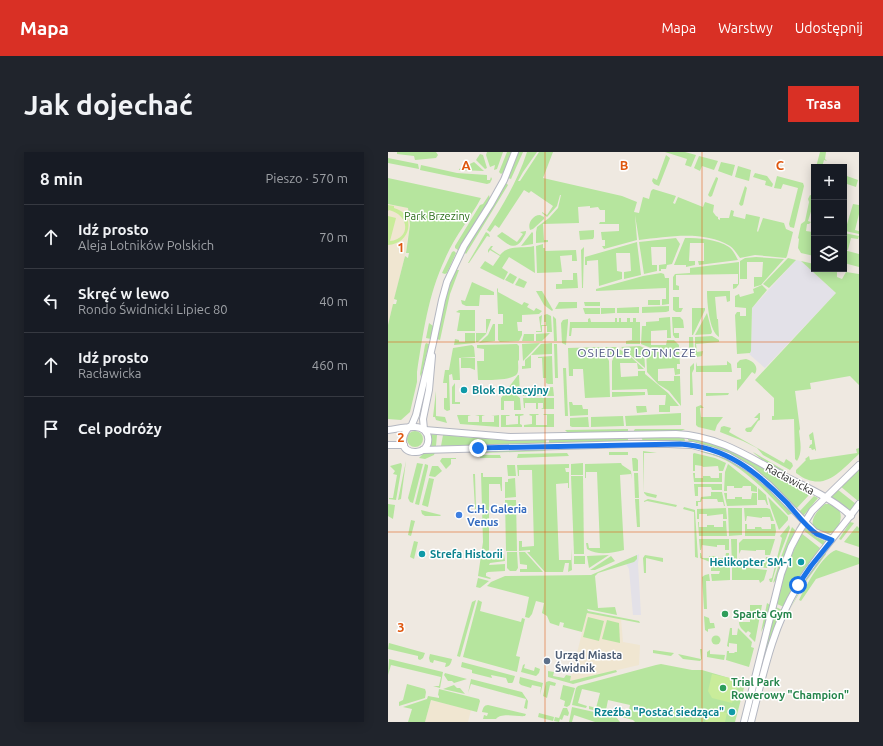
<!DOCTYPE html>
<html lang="pl">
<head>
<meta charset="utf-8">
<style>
  :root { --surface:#171b24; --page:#20242c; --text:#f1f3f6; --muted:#9ea1a6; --line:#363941; --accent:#d93025 }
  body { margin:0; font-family:Ubuntu,sans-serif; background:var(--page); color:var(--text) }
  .controls { position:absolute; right:12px; top:12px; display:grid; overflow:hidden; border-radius:0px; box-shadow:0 2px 10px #0003 }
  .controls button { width:36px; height:36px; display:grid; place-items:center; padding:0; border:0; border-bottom:1px solid var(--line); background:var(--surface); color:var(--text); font:20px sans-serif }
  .stop { position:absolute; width:12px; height:12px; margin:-9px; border:3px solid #1a73e8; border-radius:50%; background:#fff }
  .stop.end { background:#1a73e8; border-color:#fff; box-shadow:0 1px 4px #0008 }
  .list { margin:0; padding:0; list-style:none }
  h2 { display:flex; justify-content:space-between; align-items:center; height:52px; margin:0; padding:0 16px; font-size:17px }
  h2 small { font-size:13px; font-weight:400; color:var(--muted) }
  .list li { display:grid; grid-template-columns:26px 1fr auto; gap:12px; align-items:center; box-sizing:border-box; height:64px; padding:0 16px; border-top:1px solid var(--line) }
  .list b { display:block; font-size:15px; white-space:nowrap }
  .list p { margin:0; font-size:13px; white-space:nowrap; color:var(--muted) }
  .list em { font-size:13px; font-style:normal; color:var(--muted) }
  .icon { flex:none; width:22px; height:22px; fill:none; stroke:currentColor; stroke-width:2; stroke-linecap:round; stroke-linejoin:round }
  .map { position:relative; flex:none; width:471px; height:570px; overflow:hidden; border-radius:0px }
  header { display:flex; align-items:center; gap:24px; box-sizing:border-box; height:56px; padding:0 20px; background:var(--accent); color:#fff }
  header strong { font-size:19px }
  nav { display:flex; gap:22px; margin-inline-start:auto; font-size:14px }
  .intro { display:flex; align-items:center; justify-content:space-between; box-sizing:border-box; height:96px; padding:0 24px }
  h1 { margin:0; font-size:28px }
  .button { padding:10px 18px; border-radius:0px; background:var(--accent); color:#fff; font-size:14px; font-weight:700 }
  main { display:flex; gap:24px; padding:0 24px }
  aside { flex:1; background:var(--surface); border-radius:0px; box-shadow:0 2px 10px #0003 }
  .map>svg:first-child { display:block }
  .industrial { fill:#e3e1e8 }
  .education { fill:#f0e6d1 }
  .green { fill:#b6e59e }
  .pitch { fill:#c9ec9a }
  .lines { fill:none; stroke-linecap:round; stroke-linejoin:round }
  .minor-casing { stroke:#b4b7c1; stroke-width:8 }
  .minor { stroke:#fff; stroke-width:6 }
  .route { stroke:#1a73e8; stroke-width:5 }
  .grid { fill:none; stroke:#df570e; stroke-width:1; stroke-opacity:0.55 }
  .culture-dot { fill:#0f9aa8; stroke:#fff; stroke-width:1.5 }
  .shop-dot { fill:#3f7fe0; stroke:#fff; stroke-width:1.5 }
  .leisure-dot { fill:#2e9e5b; stroke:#fff; stroke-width:1.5 }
  .service-dot { fill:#5c6f8a; stroke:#fff; stroke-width:1.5 }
  .labels { text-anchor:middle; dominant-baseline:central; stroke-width:3; stroke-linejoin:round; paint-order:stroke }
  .park-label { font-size:11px; fill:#2c6e1b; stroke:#fff }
  .culture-label { font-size:11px; font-weight:bold; fill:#0d838f; stroke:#fff; text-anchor:start }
  .street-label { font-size:11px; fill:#2e2e2e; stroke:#fff }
  .shop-label { font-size:11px; font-weight:bold; fill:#366cbe; stroke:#fff; text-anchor:start }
  .leisure-label { font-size:11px; font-weight:bold; fill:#27864d; stroke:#fff; text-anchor:start }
  .service-label { font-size:11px; font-weight:bold; fill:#4e5e75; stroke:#fff; text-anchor:start }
  .neighbourhood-label { font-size:12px; letter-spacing:1px; fill:#4d5680; stroke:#fff }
  .grid-label { font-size:13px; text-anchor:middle; font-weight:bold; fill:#df570e; stroke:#fff; stroke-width:3; stroke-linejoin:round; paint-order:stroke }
</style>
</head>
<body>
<header>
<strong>Mapa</strong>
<nav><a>Mapa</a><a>Warstwy</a><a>Udostępnij</a></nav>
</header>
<div class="intro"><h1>Jak dojechać</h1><a class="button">Trasa</a></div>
<main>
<aside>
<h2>8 min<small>Pieszo · 570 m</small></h2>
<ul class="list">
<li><svg class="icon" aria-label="ahead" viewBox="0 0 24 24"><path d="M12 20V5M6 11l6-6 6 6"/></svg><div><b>Idź prosto</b><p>Aleja Lotników Polskich</p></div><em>70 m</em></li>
<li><svg class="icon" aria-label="left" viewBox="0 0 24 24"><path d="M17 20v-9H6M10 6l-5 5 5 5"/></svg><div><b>Skręć w lewo</b><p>Rondo Świdnicki Lipiec 80</p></div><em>40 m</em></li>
<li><svg class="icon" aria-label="ahead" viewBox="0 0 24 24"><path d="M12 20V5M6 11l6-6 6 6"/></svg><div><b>Idź prosto</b><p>Racławicka</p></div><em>460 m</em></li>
<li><svg class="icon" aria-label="arrive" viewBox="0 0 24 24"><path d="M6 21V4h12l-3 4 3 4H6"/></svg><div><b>Cel podróży</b></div></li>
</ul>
</aside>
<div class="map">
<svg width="471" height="570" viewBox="0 0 471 570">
  <rect width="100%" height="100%" fill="#efe9e1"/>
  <g class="industrial">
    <path d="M 408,108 L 413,109 L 448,141 L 377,216 L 361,202 L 363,199 L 364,156 Z"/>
    <path d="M 251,402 L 250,412 L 253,463 L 245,463 L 241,417 L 237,410 Z"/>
  </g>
  <g class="education">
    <path d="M 0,52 L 20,56 L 22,73 L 19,90 L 19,95 L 0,173 Z"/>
    <path d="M 199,461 L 233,467 L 235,490 L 252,493 L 251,513 L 182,529 Z"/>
    <path d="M 43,548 L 83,558 L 80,570 L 37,570 Z"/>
  </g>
  <g class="green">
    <path d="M 9,0 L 48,0 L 50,3 L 48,6 L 27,8 L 26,4 L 9,2 Z"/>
    <path d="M 99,0 L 115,0 L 109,17 L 106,18 L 107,13 L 102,15 L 98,3 Z"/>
    <path d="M 119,0 L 124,0 L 116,20 L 113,22 L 111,20 Z"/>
    <path d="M 130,0 L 135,0 L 123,27 L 120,26 Z"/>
    <path d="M 139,0 L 149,0 L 135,20 L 130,29 L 132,29 L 151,0 L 165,0 L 155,26 L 234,44 L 249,50 L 246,60 L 251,61 L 255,45 L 261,47 L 263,39 L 265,37 L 288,44 L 285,51 L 287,52 L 290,45 L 315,55 L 317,50 L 326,53 L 325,60 L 328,64 L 330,65 L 330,67 L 332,68 L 332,66 L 341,66 L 343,58 L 346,59 L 345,64 L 357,67 L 358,62 L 372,65 L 369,79 L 370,80 L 375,66 L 396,71 L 398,77 L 405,80 L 399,104 L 398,106 L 367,103 L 352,106 C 349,102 346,97 342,94 C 315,78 280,85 251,88 L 247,63 L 249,88 L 216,97 L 214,94 L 217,94 L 217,88 L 214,88 L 213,80 L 231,79 L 231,72 L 211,72 L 212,70 L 217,70 L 217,58 L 212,58 L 210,55 L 202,56 L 202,54 L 190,55 L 191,71 L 155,72 L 156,88 L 160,88 L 160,90 L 148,91 L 148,80 L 149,75 L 161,66 L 170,56 L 173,43 L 172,43 L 169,54 L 159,65 L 154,61 L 154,60 L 159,63 L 165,54 L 143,39 L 141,41 L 136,38 L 111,76 L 107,73 L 102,80 L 99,78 C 115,53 130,28 139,0 Z"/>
    <path d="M 277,0 L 297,0 L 308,3 L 303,15 L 297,13 L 299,7 Z"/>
    <path d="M 432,0 L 438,0 L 437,7 L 439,9 L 436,8 L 434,15 L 428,15 Z"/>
    <path d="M 92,2 L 95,3 L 99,16 L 97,17 L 88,8 Z"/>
    <path d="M 278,3 L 282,6 L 271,34 L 266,32 L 264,29 L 265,26 L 269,28 Z"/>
    <path d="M 311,4 L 330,9 L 326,18 L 314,14 L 312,19 L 306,16 Z"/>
    <path d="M 0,6 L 30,12 L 31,17 L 0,11 Z"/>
    <path d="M 86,10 L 96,19 L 71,18 L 71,17 Z"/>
    <path d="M 333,10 L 347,13 L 344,24 L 330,19 Z"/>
    <path d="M 33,13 L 69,21 L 99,23 L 99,28 L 102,28 L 103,25 L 104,27 L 102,31 L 99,32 L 32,18 Z"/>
    <path d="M 350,14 L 363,18 L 361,29 L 347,25 Z"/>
    <path d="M 367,21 L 379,24 L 385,32 L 384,35 L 377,33 L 378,29 L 365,25 Z"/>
    <path d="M 456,23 L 470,28 L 468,35 L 456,31 Z"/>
    <path d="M 389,24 L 415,31 L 416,34 L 406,76 L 402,75 L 401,72 L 410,36 L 395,32 L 393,37 L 386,36 Z"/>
    <path d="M 328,25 L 330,26 L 330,27 L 324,44 L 322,45 L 320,43 Z"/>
    <path d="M 0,26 L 93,46 C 82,67 66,85 57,107 C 40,143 35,182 29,220 L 29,230 L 22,260 L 13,268 L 0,267 L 0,173 L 5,152 L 8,152 L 9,148 L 6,147 L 17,104 L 20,106 L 21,101 L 18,101 L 22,73 L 20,56 L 0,52 Z"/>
    <path d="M 118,31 L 120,33 L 78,102 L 76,100 L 109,47 Z"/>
    <path d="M 357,34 L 359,36 L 355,53 L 353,54 L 351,52 Z"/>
    <path d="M 101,43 L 102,47 L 70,98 L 67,96 L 67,94 L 92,53 L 95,52 Z"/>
    <path d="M 422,43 L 426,44 L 426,50 L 420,69 L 423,70 L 421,72 L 419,72 L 418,79 L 425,80 L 426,77 L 426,104 L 413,101 L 410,96 L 411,87 L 410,86 L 413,72 L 417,69 L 421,50 L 420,47 Z"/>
    <path d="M 465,52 L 471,53 L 471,62 L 467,78 L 471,79 L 471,82 L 457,79 Z"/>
    <path d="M 152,63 L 156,65 L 156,67 L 145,77 L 142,78 C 139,71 145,63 152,63 Z"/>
    <path d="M 206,78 L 206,85 L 205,87 L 192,88 L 191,79 Z"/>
    <path d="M 138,79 C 138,83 136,84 134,88 C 126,100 118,91 109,84 L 114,80 L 129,90 L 135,82 L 132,80 Z"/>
    <path d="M 98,80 L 101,82 L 102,85 L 99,84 L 81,111 L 80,111 Z"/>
    <path d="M 144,80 L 145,81 L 145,92 L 133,94 Z"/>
    <path d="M 456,81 L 471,84 L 470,87 L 463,86 L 460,98 L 456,97 Z"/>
    <path d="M 288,86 L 292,92 L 284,112 L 279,113 L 278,117 L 273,117 L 273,119 L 271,119 L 271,113 L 278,112 L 278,95 L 263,95 L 264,113 L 269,113 L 269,119 L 256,122 L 251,90 Z"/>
    <path d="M 297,86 C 311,86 329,87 341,95 C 345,98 348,104 350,108 L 311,113 L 310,109 L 316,109 L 316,91 L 302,91 L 301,109 L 307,109 L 307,113 L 298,115 L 298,113 L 286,113 Z"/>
    <path d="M 249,90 L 253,123 L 236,127 L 236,120 L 243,119 L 242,101 L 228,101 L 229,119 L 234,120 L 234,127 L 211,134 L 210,108 L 199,109 L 199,113 L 197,113 L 197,105 Z"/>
    <path d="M 155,92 L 155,96 L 157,96 L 157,99 L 188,98 L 189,109 L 184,109 L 184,103 L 172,104 L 174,120 L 149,121 L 148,94 Z"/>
    <path d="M 103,94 L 105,94 L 103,97 L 112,103 C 120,92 135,97 146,94 L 147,121 L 121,105 L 114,116 L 120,120 L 116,128 L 92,116 L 97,109 L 105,114 L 112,104 L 102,98 L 100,101 L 100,98 Z"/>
    <path d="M 196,95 L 195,136 L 194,136 L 193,98 Z"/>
    <path d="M 456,98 L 471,102 L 471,115 L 456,111 Z"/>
    <path d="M 66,99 L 68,101 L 59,121 L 57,122 L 54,121 L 64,100 Z"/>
    <path d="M 368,105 L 396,107 L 373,133 L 366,135 L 366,125 L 374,125 L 375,110 L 359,110 L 359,127 L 352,127 L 352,109 L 357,106 Z"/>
    <path d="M 400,106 L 408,108 L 381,136 L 375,132 Z"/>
    <path d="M 413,109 L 426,112 L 426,117 L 448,118 L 449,119 L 449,125 L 454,127 L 458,120 L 471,122 L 471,233 L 462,224 L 422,231 L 423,237 L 407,239 L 412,277 L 411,279 C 412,289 415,300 409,309 L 407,307 L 406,267 L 384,268 L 384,264 L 386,264 L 386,246 L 367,228 L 448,141 Z"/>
    <path d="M 351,110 L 351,132 L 348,136 L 345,137 L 345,132 L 350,132 L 350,122 L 288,123 L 288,133 L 291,134 L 291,138 L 285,138 L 285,125 L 287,122 L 302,121 L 302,116 Z"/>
    <path d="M 68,118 L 71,118 L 62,142 L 52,188 L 49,187 L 57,147 L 66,120 Z"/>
    <path d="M 122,121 L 129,125 L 125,132 L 117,128 Z"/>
    <path d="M 185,121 L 189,121 L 190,136 L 168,137 L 168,132 L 174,132 L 174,128 L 185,128 Z"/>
    <path d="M 273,121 L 276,122 L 277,126 L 281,126 L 281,152 L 274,153 L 274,147 L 278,147 L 278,136 L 208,139 L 208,137 L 255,124 Z"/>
    <path d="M 131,126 L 139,130 L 136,136 L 127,133 Z"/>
    <path d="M 84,130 L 106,140 L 106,143 L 92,143 L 91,154 L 78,154 L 74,152 L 73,148 L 77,149 Z"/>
    <path d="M 374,133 L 379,138 L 364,156 L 363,199 L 362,201 L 349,202 L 347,163 L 349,160 L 352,160 L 352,164 L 358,164 L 358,156 L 347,155 L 347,144 L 351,142 L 352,145 L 366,141 L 365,137 Z"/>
    <path d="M 110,136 L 110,140 L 134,153 L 136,150 L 141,152 L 139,155 L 146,159 L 148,156 L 154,159 L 151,162 L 134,163 L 134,170 L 129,170 L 130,179 L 134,179 L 134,183 L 131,189 L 112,190 L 110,188 L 110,172 L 115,172 L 115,162 L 110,162 L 109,137 Z"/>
    <path d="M 148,139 L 154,139 L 165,158 L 164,159 L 156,153 Z"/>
    <path d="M 319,139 L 342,139 L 342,149 L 339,150 L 338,144 L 327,145 L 329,167 L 330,167 L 331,185 C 321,179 319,150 319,139 Z"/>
    <path d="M 285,145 L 291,145 L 291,156 L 295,156 L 293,160 L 288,160 L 285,158 Z"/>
    <rect x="260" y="148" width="12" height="5"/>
    <path d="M 171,150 L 189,150 L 189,156 L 167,157 Z"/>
    <path d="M 196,150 L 212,150 L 212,154 L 197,154 Z"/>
    <path d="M 281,154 L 281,159 L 278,160 L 254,161 L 254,155 Z"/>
    <path d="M 251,155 L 251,161 L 229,161 L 229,156 Z"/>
    <path d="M 195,156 L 212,156 L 212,162 L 197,162 Z"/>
    <path d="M 213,156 L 227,156 L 227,161 L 213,162 Z"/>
    <path d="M 304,156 L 317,156 L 317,158 L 305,183 L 304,183 Z"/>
    <path d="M 71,158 L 87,158 L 87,179 L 69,179 L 72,161 L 68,160 Z"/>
    <path d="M 319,161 L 324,180 L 323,182 L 307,183 Z"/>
    <path d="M 159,162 L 163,164 L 164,180 L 159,180 L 159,174 L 154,174 L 154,180 L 148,180 L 148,179 L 153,179 L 151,165 L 154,163 L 153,173 L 158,173 L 158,170 L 156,170 L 156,163 Z"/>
    <path d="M 165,164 L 168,167 L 169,189 L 166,189 Z"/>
    <path d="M 282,165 L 283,186 L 279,186 L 279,178 L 263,179 L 263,193 L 278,193 L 279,188 L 286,188 L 291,193 L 291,198 L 268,198 L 253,192 L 254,174 L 258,174 L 258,170 L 271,169 L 271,166 Z"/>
    <path d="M 284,165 L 292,165 L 295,168 L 296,176 L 286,176 L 286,181 L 291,181 L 291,186 L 287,186 L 285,183 Z"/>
    <path d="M 202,166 L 203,170 L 227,170 L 227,166 L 229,166 L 229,170 L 231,170 L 231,166 L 233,166 L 233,170 L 239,170 L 239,166 L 242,166 L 242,170 L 245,170 L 245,166 L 248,166 L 248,170 L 252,170 L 252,192 L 238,192 L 238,189 L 244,188 L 244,176 L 184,176 L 183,184 L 181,184 L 182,170 L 200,170 L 200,167 Z"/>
    <path d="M 98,167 L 103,167 L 98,182 L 90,190 L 88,190 L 88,181 L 98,181 Z"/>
    <path d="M 180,167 L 180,170 L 178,193 L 174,191 L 173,171 L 175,168 Z"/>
    <path d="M 41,171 L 45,174 L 43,187 L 38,186 Z"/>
    <path d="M 105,172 L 107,172 L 107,189 L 91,191 L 100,183 Z"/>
    <path d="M 77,181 L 87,181 L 87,191 L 66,193 L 67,187 L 71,188 L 71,190 L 77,190 Z"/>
    <path d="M 162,181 L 154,189 L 148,189 L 148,182 Z"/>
    <path d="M 136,182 L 146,182 L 146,189 L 134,189 Z"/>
    <path d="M 324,184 L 331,188 L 331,190 L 308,192 L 309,200 L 315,199 L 314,204 L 309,205 L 307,203 L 307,185 Z"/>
    <path d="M 301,185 L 305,185 L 306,205 L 303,205 L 301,203 Z"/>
    <path d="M 38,191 L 41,192 L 33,225 L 32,222 L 37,193 Z"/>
    <path d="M 152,191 L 135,209 L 134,192 Z"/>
    <path d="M 164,191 L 164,202 L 143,203 L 153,192 Z"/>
    <path d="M 129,192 L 131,194 L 131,208 L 130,209 C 130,212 131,219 129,222 C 123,229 99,228 90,228 L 89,209 L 96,209 L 96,197 L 89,196 L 89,193 Z"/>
    <path d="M 166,192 L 169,192 L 170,226 L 167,226 Z"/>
    <path d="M 84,193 L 86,195 L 87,205 L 71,206 L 72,228 L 65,228 L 64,222 L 61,223 L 62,258 L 59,259 L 56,257 L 56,246 L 59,246 L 59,231 L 55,231 L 57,218 L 61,218 L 65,196 Z"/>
    <path d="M 252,194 L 256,196 L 257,216 L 233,195 Z"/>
    <path d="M 215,195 L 221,209 L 222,245 L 197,246 L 195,217 L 185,217 L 185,224 L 181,224 L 180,196 Z"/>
    <path d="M 217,195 L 229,195 L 223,206 Z"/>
    <path d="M 230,196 L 244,206 L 256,217 L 250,217 L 249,211 L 232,211 L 233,225 L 250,224 L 250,219 L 257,219 L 257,222 L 280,241 L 291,254 L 282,254 L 282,260 L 271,260 L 271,253 L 277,253 L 278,243 L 260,243 L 259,237 L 224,238 L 224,209 Z"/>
    <path d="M 258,197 L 268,200 L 291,200 L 292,212 L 289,212 L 289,217 L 292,217 L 292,222 L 287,223 L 286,216 L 270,217 L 270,229 L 286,229 L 286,224 L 292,224 L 293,254 L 281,239 L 270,232 L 259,220 Z"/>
    <path d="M 143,203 L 143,216 L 134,217 L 134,214 L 137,214 L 137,208 Z"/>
    <path d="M 164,204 L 165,232 L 160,232 L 158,231 L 158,226 L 155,226 L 154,206 L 150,206 L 150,205 Z"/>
    <path d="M 73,206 L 87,206 L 87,218 L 82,216 L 73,216 Z"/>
    <path d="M 358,207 C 366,209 371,215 367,222 L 364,220 L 349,239 L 349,228 L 353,227 L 353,216 L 349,216 L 349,211 L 352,208 Z"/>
    <path d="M 339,209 L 343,212 L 344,220 L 308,220 L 308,210 L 309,214 L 339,213 Z"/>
    <path d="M 306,211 L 306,217 L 304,221 L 305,243 L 302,243 L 302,215 Z"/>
    <path d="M 175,216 L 178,216 L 180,264 L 177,264 Z"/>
    <path d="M 130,223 L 131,223 L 132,242 L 121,235 Z"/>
    <path d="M 67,231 L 67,250 L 72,250 L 72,252 L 64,252 L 64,235 Z"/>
    <path d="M 165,235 L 166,244 L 135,244 L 135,241 L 150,240 L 150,236 Z"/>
    <path d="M 120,237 L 132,246 L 133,258 L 126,258 L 126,249 L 116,249 L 116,258 L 113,258 L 113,246 Z"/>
    <path d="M 48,239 L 48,264 L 57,265 L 59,271 L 48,268 L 47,265 L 45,265 Z"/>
    <path d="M 224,240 L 257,240 L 257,243 L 224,245 Z"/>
    <path d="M 318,241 L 341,241 L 340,243 L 318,244 Z"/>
    <path d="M 135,246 L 166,246 L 166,257 L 153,257 L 155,256 L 155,251 L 150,251 L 150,257 L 148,257 L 148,251 L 137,251 L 137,256 L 136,256 Z"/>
    <path d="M 181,250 L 184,250 L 185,253 L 194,253 L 195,257 L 200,257 L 200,263 L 182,264 Z"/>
    <path d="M 313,253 L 316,256 L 312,256 L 313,265 L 335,265 L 329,273 L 327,279 L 310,275 L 308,273 L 308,255 Z"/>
    <path d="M 248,254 L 258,254 L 259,260 L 249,261 Z"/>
    <path d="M 293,261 L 293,273 L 238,274 L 238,273 L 237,264 Z"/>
    <path d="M 371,261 L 372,261 L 372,268 L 370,269 L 363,280 L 359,280 L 357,278 L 358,276 L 363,275 L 370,267 L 370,266 L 366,266 Z"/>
    <path d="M 127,262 L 135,262 L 136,263 L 132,264 L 132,272 L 134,273 L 134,275 L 113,275 L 113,263 L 121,263 L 122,264 L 118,264 L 118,273 L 130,272 L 130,264 L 127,264 Z"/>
    <path d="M 142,262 L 150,262 L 151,263 L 148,263 L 148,273 L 159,273 L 159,263 L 155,263 L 156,262 L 166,262 L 166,275 L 136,275 L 136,273 L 144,272 L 144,264 L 141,263 Z"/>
    <path d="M 69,263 L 83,263 L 80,264 L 80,270 L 91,270 L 91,264 L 87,263 L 97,263 L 94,264 L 94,270 L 106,270 L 106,264 L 103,264 L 111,263 L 111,275 L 72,272 Z"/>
    <path d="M 235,264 L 236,274 L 203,275 L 203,265 Z"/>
    <path d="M 200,265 L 201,275 L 184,275 L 182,274 L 182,266 Z"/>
    <path d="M 336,274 L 343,276 L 341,280 L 396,311 L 398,307 L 404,311 L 405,314 L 402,318 L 375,303 L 369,296 L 355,289 L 332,280 L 333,275 Z"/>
    <path d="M 240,277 L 240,280 L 180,281 L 177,278 Z"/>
    <path d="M 247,277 L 297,277 L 293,279 L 245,280 Z"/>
    <circle cx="27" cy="287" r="8"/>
    <path d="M 425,280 L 428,298 L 427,299 L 427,297 L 424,298 L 423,296 L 421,296 L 422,293 L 424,292 L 424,288 L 422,288 L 421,283 Z"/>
    <path d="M 43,282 L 49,283 L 48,294 L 42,294 L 43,289 Z"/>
    <path d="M 55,283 L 112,288 L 158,287 L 158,292 L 53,294 Z"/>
    <path d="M 240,285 L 240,290 L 161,292 L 161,287 Z"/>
    <path d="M 253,285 L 296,285 L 297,289 L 255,289 Z"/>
    <path d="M 300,286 L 327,292 L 348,301 L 422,341 L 421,343 L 408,357 C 389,338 371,315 346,304 C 333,299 318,295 304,291 L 300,288 Z"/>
    <path d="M 471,296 L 471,302 C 451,320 436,342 408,321 L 408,318 L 418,308 L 417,307 L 421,304 L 422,308 L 469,301 L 468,297 Z"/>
    <path d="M 158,297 L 157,299 L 93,301 L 95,299 Z"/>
    <path d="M 313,298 C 354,309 375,331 404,361 L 403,362 L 400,363 C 384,345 359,319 337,308 C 329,304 321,302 313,300 Z"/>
    <path d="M 255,299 L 269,301 L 256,301 L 256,340 L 269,343 L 268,346 L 259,344 L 256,341 Z"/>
    <path d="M 47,300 L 46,303 L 37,307 L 31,306 L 36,301 Z"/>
    <rect x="221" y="300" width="19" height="3"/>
    <path d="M 365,300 L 399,320 C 390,320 371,306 365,300 Z"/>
    <path d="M 179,301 L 181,304 L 129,306 L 130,302 Z"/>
    <path d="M 306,301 L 327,306 L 338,311 L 335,319 L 331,319 L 330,314 L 315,315 L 314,314 L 307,313 L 307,319 L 305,319 L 305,302 Z"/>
    <path d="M 92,303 L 112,303 L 113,306 L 92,306 Z"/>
    <path d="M 54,306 L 68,306 L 68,307 L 63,307 L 63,312 L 58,317 L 52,309 Z"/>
    <path d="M 244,306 L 248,306 L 250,308 L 250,319 L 245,319 Z"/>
    <path d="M 18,309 L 13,347 L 10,348 Z"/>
    <path d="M 13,311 L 14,313 L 8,348 L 1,347 L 1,346 L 5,346 L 9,323 L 5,322 L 7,319 L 2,314 Z"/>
    <path d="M 29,311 L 35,312 L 25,351 L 22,350 L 20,346 Z"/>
    <path d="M 195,311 L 195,323 L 183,323 L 183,312 Z"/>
    <path d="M 233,311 L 234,313 L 243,319 L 244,327 L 243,322 L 232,323 L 236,398 C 224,401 210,404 199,397 L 198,391 L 200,391 L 201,396 L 212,396 L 209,320 L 198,320 L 198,326 L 197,326 L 197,312 Z"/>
    <path d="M 37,312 L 40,313 L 40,315 L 31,353 L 27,352 Z"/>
    <path d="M 181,312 L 181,316 L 177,316 L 178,320 L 181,320 L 181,336 L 180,336 L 180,331 L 168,332 L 171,408 L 183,408 L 183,396 L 184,418 L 180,420 L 181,411 L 177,411 L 175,420 L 157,420 L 139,400 L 142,400 L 142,398 L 131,399 L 131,389 L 134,389 L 134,395 L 146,394 L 144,318 L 131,318 L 131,324 L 130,324 L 129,313 Z"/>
    <path d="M 340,312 L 369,335 L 369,340 L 363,339 L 363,334 L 355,334 L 354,336 L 346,336 L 346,334 L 339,334 L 339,339 L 336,339 L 337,320 Z"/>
    <path d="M 119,313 L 127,313 L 128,324 L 120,324 Z"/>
    <path d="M 44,314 L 50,314 L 54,319 L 47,325 L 41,324 Z"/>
    <path d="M 471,317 L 471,347 L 470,349 L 452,334 Z"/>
    <path d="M 93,321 L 95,321 L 95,325 L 114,325 L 114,339 L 113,339 L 112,332 L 101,332 L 101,407 L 113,407 L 113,402 L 116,402 L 117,409 L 102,411 L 101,413 L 117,412 L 117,419 L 100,420 L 98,421 L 98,424 L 103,426 L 102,427 L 90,424 L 95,390 Z"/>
    <path d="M 246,321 L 250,321 L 251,346 L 247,346 Z"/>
    <path d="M 305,321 L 307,321 L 307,326 L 315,326 L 315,324 L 322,324 L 323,326 L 331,326 L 331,321 L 334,321 L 334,330 L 306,330 Z"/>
    <path d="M 85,322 L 87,322 L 88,357 L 87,357 Z"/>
    <path d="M 183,324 L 195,324 L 196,402 L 186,402 Z"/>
    <path d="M 41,326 L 46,327 L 40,355 L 34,353 Z"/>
    <path d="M 127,326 L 128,345 L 117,346 L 117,330 L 120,330 L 120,327 Z"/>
    <path d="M 306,332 L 334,332 L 334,338 L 324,338 L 323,335 L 310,335 L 310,344 L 307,344 Z"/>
    <path d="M 370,336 L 378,343 L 380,353 L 379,353 L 377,348 L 370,348 Z"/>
    <path d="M 449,337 L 468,352 L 463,358 L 460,358 L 443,346 L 443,345 Z"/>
    <path d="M 323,340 L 334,340 L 337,354 L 336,354 L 335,350 L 330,350 L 329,347 L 314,347 L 313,350 L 310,350 L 310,354 L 308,354 L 308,349 L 312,349 L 313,345 L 323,344 Z"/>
    <path d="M 336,341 L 339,341 L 339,347 L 347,347 L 347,345 L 354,345 L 354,347 L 363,347 L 364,341 L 369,341 L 369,353 L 339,354 Z"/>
    <path d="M 426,344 L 430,346 L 416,363 L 414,363 L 411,360 Z"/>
    <path d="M 380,345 L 400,365 L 400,368 L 391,378 L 383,356 Z"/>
    <path d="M 247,347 L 251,347 L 252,375 L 249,375 Z"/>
    <path d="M 260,347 L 289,353 L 288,355 L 259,349 L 256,350 L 256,362 L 256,349 Z"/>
    <path d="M 117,348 L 128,348 L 129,399 L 118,399 Z"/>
    <path d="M 0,352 L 7,353 L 5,367 L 0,364 Z"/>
    <path d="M 437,352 C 464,351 452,388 433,381 C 417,374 427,360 437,352 Z"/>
    <path d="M 296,355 L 307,358 L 307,359 L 310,406 L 307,405 L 306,360 L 295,357 Z"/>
    <path d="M 338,356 L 339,367 L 335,367 L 335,362 L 319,364 L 319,362 L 311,362 L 311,367 L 309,367 L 309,357 Z"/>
    <path d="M 340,356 L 354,356 L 354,383 L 341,384 Z"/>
    <path d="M 356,356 L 379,356 L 382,357 L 386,369 L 383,369 L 382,365 L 374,365 L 374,366 L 359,364 L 358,369 L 357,369 Z"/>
    <path d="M 33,358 L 53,363 L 52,364 L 37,364 L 34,362 Z"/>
    <path d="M 23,368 L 27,369 L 23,384 L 20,383 Z"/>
    <path d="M 335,369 L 338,369 L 339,384 L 311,384 L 310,370 L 311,370 L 311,375 L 319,375 L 319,373 L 326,373 L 326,375 L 335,375 Z"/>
    <path d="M 462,370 L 466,371 L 453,388 L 451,387 Z"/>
    <path d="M 357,372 L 359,372 L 359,377 L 367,377 L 367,375 L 373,375 L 374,377 L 383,377 L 383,372 L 387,372 L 388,379 L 387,384 L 357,384 Z"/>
    <path d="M 401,373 L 402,376 L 392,402 L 384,430 L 382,430 L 381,427 L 384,426 L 394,386 L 392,384 Z"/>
    <path d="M 469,374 L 471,376 L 471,395 L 456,390 Z"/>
    <path d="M 404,375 L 407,378 L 407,379 L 392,414 L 388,428 L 385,431 L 393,405 Z"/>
    <path d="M 417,376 L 428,385 L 437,389 L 435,393 L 415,378 Z"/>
    <path d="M 413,381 L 432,396 L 416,419 L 396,455 L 389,452 L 397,419 Z"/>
    <path d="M 311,387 L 341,387 L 341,398 L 337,398 L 337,393 L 329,393 L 329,395 L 314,393 L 313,398 L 312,398 Z"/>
    <path d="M 343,387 L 349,387 L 349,413 L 344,412 Z"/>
    <path d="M 355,387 L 387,387 L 382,403 L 377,403 L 377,398 L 368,398 L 368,399 L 353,398 L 351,402 L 351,391 Z"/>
    <path d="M 26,389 L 30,390 L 26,407 L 22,405 Z"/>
    <path d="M 448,398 L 471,406 L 471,412 L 428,427 L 413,449 L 411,448 C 418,434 434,403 448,398 Z"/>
    <path d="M 119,400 L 129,400 L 130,416 L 128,419 L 122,419 L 119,416 Z"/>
    <path d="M 131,400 L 137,400 L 155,420 L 132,420 L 132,417 L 139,417 L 139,413 L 132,412 Z"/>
    <path d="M 437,400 L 438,402 L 419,428 L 402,457 L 418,427 Z"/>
    <path d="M 312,401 L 313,401 L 314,406 L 321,406 L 321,404 L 328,404 L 328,406 L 337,406 L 338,401 L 341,401 L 341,412 L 322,410 L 312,406 Z"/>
    <path d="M 221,403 L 201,416 L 199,404 Z"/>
    <path d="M 249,403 L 249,407 L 246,410 L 210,421 L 207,424 L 210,456 L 227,455 L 229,463 L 199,457 L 200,459 L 251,469 L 252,471 L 199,461 L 194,480 L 175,475 L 176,471 L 172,470 L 171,474 L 162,471 L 159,464 L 154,461 L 156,451 L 148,449 L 144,462 L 141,466 L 137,465 L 141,445 L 99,434 L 103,430 L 117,424 L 203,423 Z"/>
    <path d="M 257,403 L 275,406 L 275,410 L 258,406 L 258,421 L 256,421 L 255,406 Z"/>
    <rect x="186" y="404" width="11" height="8"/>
    <path d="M 223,404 L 227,409 L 207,418 L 202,418 Z"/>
    <path d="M 378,405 L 382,405 L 379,416 L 351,413 L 351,406 L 352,406 L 353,411 L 362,411 L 362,408 L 367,408 L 368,411 L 377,411 Z"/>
    <path d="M 323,411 L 342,414 L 342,428 L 324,429 L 323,422 L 331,422 L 332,419 L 323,419 Z"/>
    <path d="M 344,414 L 379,418 L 376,428 L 372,431 L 371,428 L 344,428 Z"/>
    <path d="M 321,422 L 322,429 L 318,429 L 319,457 L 316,457 L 314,425 L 317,423 Z"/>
    <path d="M 90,426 L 101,429 L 92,436 L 88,435 Z"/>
    <path d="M 88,448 L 72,505 L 69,504 L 84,450 Z"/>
    <path d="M 90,448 L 94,450 L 92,459 L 133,470 L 134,466 L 137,467 L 128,504 L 132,505 L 129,520 L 75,505 Z"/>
    <path d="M 379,451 L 382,453 L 377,472 L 373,480 Z"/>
    <path d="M 362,453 L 374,453 L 367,490 L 361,484 L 363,481 L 360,479 L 358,481 C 354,477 351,475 351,470 L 362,470 Z"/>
    <path d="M 388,455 L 394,458 L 378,500 L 369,537 L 367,536 Z"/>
    <path d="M 316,464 L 321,466 L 322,471 L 326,471 L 327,476 L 320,477 L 320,480 L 317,478 Z"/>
    <path d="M 200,465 L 216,469 L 211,489 L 195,485 Z"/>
    <path d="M 219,468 L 231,471 L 232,491 L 214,487 Z"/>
    <path d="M 342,476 L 344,476 L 344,483 L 349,483 L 350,476 L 364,490 L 363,495 L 366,496 L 361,515 L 338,508 L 339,499 L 341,499 L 341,501 L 346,501 L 347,500 L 349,500 L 349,492 L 341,491 L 341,495 L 339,494 Z"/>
    <circle cx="328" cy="488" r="4.5"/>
    <path d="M 1,491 L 37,501 L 35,506 L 32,508 L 30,507 L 30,504 L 0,497 Z"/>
    <path d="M 312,497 L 314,497 L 314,507 L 312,509 L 295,507 L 290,502 L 313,507 Z"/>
    <path d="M 265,498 L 286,501 L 283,504 L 265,501 Z"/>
    <path d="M 322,498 L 322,502 L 337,503 L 336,508 L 319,505 L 319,500 Z"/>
    <path d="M 42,502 L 64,507 C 63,511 62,515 57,515 L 58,511 L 46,508 L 45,511 L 42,510 L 41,506 Z"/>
    <path d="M 1,507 L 55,520 L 52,536 L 45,534 L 51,534 L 53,525 L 3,513 L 0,523 Z"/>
    <path d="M 74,510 L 127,524 L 125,530 L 124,531 L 120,531 L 118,526 L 103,523 L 104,526 L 84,521 L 84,518 L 73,515 Z"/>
    <path d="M 137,512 L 136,516 L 146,519 L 147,515 L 152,517 L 151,521 L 148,524 L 133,520 L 135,513 Z"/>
    <path d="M 273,512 L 304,518 L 314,518 L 355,530 L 357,532 L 347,570 L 247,570 L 245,568 L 234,565 L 235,562 L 240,563 L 242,553 L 220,548 L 218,558 L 222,559 L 221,562 L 201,557 L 201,554 L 208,556 L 212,541 L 194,537 L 190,551 L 199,554 L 198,556 L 184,553 L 188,536 L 190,534 L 268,513 Z"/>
    <path d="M 228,518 L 229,520 L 185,532 L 160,525 L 160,519 L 166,520 L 165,524 L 176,526 L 178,523 L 183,524 L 182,529 Z"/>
    <path d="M 57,521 L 79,527 L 66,531 L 64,529 L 60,529 L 56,523 Z"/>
    <path d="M 132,525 L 155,531 L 152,543 L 153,535 L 144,533 L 143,536 L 133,533 L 131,531 Z"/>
    <path d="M 83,527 L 134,540 L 140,549 L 139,557 L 136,556 L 138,547 L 83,532 L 80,541 Z"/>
    <path d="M 161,529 L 168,531 L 167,534 L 162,533 L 159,546 L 155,544 L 158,530 Z"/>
    <path d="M 19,532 L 37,537 L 38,540 L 37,546 L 11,554 L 11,550 L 15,548 Z"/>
    <path d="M 66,533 L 69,536 L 72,536 L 77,542 L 55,537 Z"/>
    <path d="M 175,533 L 187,536 L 182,553 L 179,555 L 176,554 L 177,549 L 172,547 Z"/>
    <path d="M 51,537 L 91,547 L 92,549 L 89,560 L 43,548 L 37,570 L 20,570 L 24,557 L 15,555 L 39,547 L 40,544 L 51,546 L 51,544 L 50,543 Z"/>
    <path d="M 100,553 L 138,562 L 137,564 C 129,565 113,560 108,567 L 95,567 L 96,563 L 99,564 L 100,561 L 94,560 C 95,556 96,553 100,553 Z"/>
    <path d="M 184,555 L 228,565 L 232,570 L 207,570 L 186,563 L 184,570 L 181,570 Z"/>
    <path d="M 175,556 L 179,556 L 181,561 L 180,564 L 176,563 L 174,568 L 172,567 L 171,570 L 166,569 L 167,565 L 171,566 Z"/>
    <path d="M 151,561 L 166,565 L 165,569 L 150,565 Z"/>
  </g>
  <g class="pitch">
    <path d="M 0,53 L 6,54 L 6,56 C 29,62 23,92 0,93 L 0,64 L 8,66 L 2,89 C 23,87 22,63 1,58 L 0,59 Z"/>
    <path d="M 324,522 L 346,527 L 350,533 L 344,551 L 324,546 L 320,539 Z"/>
    <path d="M 321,557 L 339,561 L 337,570 L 317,570 Z"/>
  </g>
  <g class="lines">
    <g class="minor-casing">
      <g id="minor">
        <path d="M 23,275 L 28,263 L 45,191 L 54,148 L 59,130 L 76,94 L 102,53 L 116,28 L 127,0"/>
        <path d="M 36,277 L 35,267 L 41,238 L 44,204"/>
        <path d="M 0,278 C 8,277 17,275 25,275 C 45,273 45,301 27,300 C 11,300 13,284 21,275"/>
        <path d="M 37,278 L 122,285 L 288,282 C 332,284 362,306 400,326 C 422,337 445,347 463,364"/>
        <path d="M 0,293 L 16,293"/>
        <path d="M 35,298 L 244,292 L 281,292 L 304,293 L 326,299 L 340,304 L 362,317 L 381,333 L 427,380 L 444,387"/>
        <path d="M 356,570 L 393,422 L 403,395 L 412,378 L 424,359 L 471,313"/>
        <path d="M 363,570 C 375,523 384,477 409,435 C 427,405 451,380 471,352"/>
      </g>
    </g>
    <use href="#minor" class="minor"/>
  </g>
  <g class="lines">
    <path class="route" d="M 90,296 L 292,292 C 338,295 368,319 399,351 C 408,361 418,375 429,382 C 434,384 439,386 444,388 L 423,414 L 410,433"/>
  </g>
  <path class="grid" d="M 157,0 L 157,570M 314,0 L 314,570M 0,190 L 471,190M 0,380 L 471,380"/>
  <g class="culture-dot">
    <circle cx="76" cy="238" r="4"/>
    <circle cx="34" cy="402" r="4"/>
    <circle cx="413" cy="410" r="4"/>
    <circle cx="344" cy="560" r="4"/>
  </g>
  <circle class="shop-dot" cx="71" cy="363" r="4"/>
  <g class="leisure-dot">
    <circle cx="337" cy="462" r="4"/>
    <circle cx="335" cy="536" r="4"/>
  </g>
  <circle class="service-dot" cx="159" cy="509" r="4"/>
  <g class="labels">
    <g class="park-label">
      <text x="49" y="64">Park Brzeziny</text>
    </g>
    <g class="culture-label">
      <text x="84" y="238">Blok Rotacyjny</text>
      <text x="42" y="402">Strefa Historii</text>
      <text x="405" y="410" text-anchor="end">Helikopter SM-1</text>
      <text x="336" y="560" text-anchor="end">Rzeźba "Postać siedząca"</text>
    </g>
    <g class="street-label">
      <text transform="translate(402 327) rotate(28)">Racławicka</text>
    </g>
    <g class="shop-label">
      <text x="79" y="357">C.H. Galeria<tspan x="79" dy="13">Venus</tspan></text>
    </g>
    <g class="leisure-label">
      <text x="345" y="462">Sparta Gym</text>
      <text x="343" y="530">Trial Park<tspan x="343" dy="13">Rowerowy "Champion"</tspan></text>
    </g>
    <g class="service-label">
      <text x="167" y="503">Urząd Miasta<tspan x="167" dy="13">Świdnik</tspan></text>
    </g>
    <g class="neighbourhood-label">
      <text x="249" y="200">OSIEDLE LOTNICZE</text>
    </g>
  </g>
  <g class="grid-label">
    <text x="78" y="18">A</text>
    <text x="236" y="18">B</text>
    <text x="392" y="18">C</text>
    <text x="13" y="100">1</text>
    <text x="13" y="290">2</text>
    <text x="13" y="480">3</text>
  </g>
</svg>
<div class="controls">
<button>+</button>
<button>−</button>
<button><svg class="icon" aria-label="layers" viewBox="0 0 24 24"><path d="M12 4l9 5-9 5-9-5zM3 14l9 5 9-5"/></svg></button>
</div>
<div class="stop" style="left:410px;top:433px"></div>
<div class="stop end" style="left:90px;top:296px"></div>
</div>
</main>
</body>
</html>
